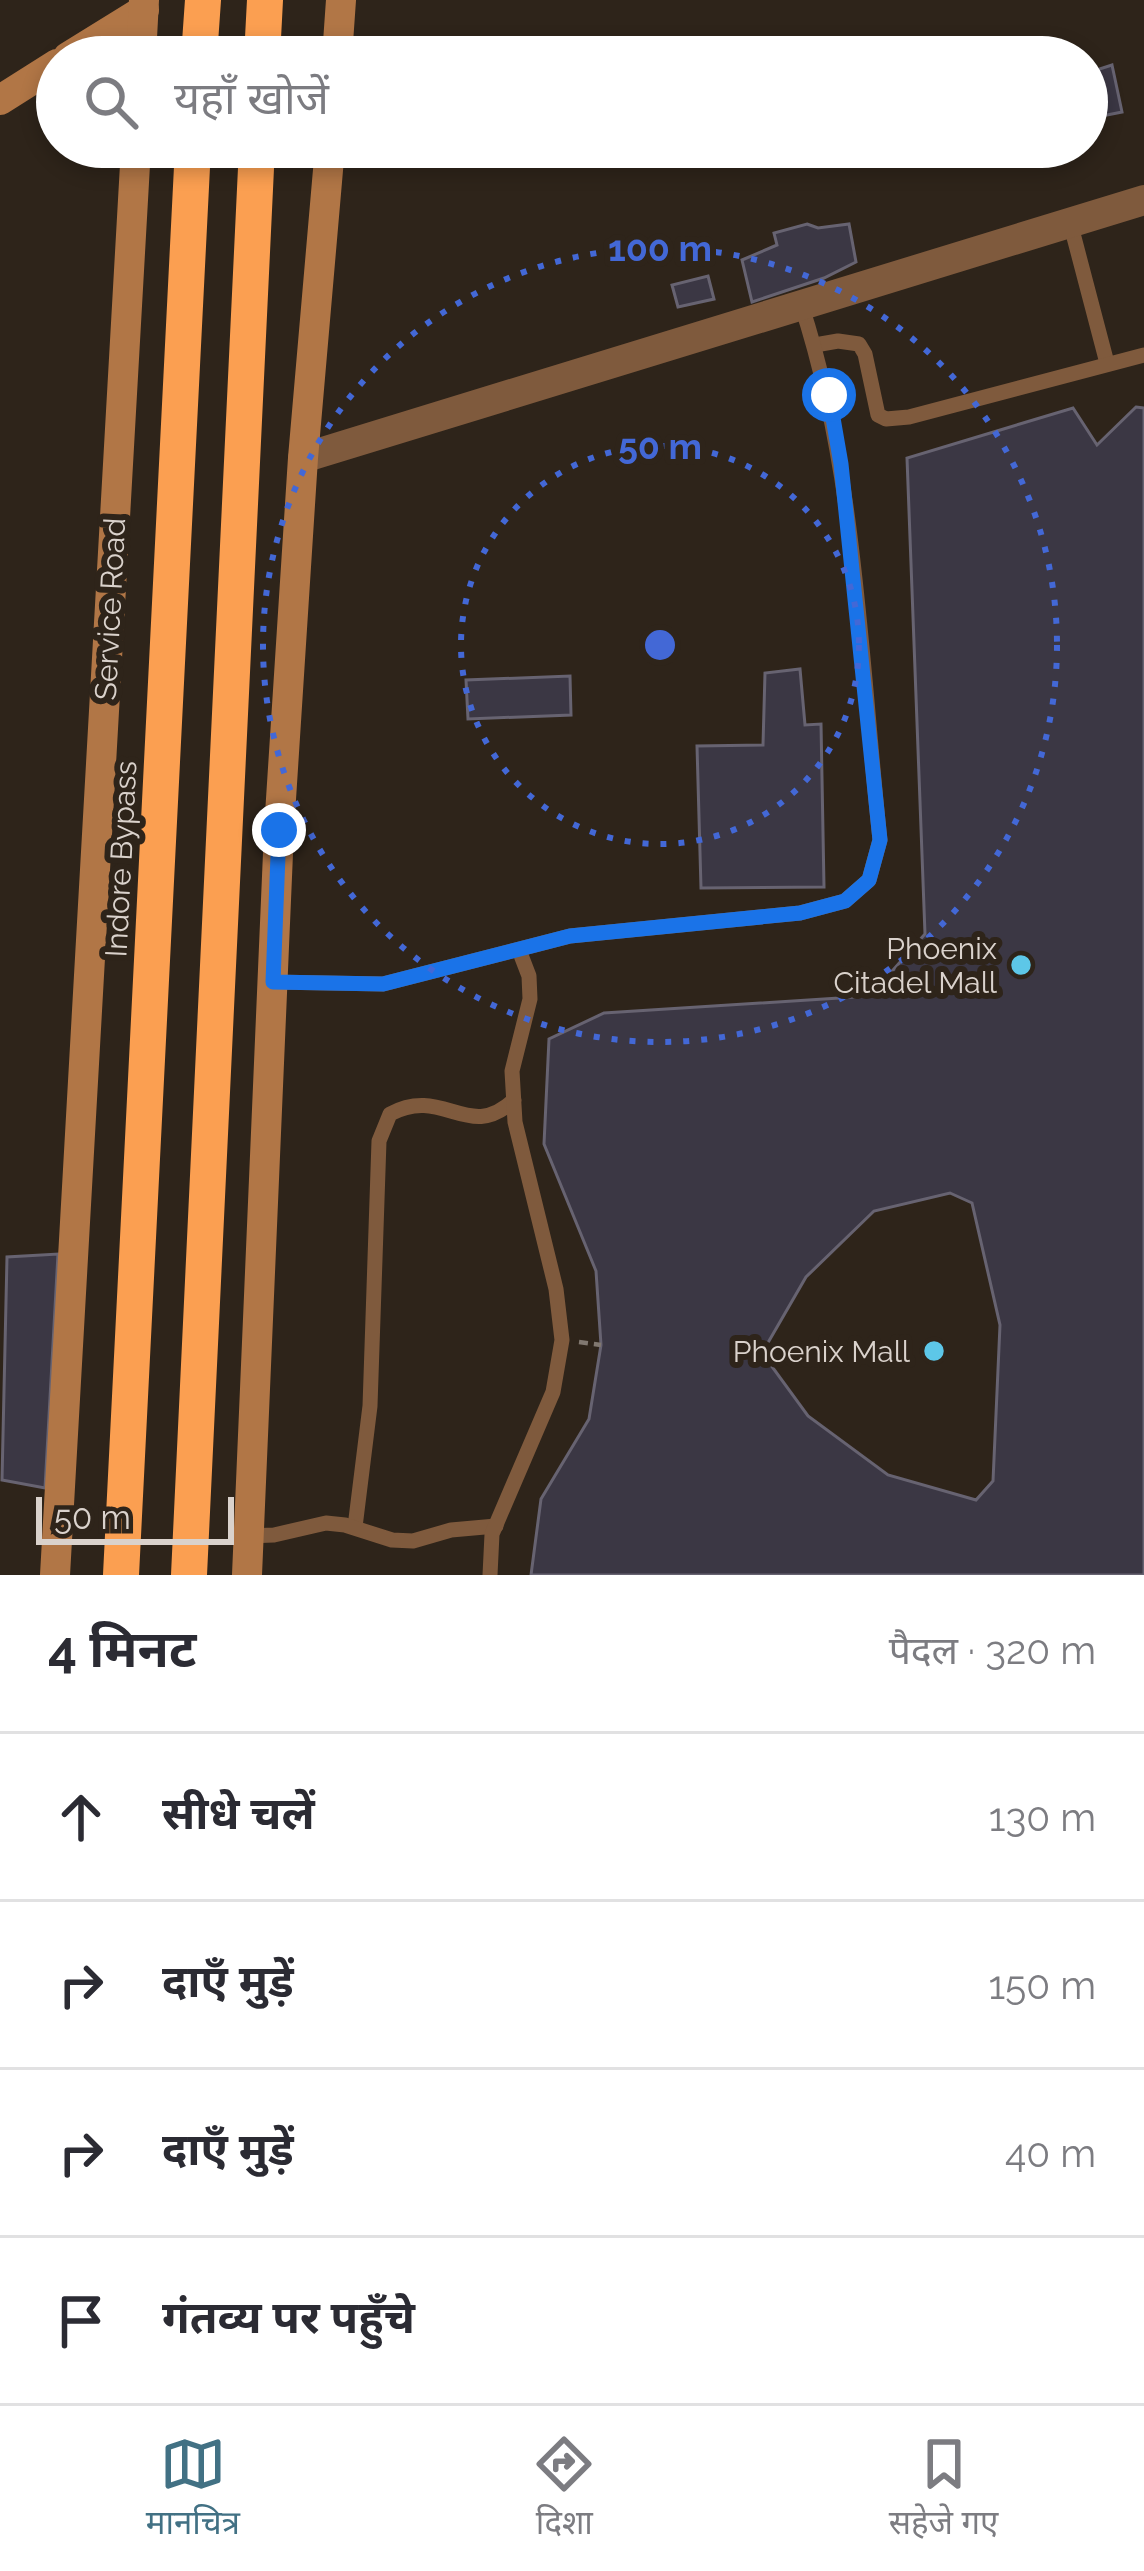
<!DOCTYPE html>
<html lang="hi">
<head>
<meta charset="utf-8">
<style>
  :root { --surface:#fff; --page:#f2f2f3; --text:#2b2b33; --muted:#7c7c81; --line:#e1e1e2; --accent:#427184 }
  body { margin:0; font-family:Raleway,"Noto Sans Devanagari",sans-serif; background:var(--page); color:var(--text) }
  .scale { position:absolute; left:36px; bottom:30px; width:198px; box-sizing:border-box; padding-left:12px; border:6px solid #dad2cc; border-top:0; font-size:33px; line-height:42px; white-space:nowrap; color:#dad2cc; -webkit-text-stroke:9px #2e241a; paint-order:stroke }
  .stop { position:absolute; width:36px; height:36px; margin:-27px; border:9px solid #1a73e8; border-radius:50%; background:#fff }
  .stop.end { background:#1a73e8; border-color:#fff; box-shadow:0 3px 12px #0008 }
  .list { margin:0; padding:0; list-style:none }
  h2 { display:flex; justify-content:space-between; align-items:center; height:156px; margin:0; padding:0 48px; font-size:51px }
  h2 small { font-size:39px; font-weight:400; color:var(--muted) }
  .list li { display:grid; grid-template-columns:78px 1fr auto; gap:36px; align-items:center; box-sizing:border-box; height:168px; padding:0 48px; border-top:3px solid var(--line) }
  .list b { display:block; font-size:45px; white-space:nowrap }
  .list em { font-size:39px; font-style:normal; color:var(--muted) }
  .icon { flex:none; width:66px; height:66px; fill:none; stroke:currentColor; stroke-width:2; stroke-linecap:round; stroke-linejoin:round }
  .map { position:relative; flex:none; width:1144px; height:1575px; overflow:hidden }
  .search { position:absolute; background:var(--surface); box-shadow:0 6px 18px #0003; left:36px; right:36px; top:36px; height:132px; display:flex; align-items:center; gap:30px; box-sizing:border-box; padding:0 42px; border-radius:66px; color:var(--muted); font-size:45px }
  .sheet { height:828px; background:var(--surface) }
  nav { display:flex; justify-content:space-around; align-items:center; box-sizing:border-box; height:168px; border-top:3px solid var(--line); background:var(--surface); font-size:33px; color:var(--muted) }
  nav a { display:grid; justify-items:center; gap:6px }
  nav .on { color:var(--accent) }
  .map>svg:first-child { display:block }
  .building { fill:#3b3744; stroke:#676371; stroke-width:3; fill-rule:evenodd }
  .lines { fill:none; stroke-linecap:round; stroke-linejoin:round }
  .path { stroke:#817870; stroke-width:4.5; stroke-dasharray:9 6; stroke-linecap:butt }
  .lane { stroke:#7f5a3d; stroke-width:15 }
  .street { stroke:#7f5a3d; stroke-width:30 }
  .secondary { stroke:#b17646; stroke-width:30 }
  .highway { stroke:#fb9f51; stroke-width:36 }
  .route { stroke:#1a73e8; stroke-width:15 }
  .ring { fill:none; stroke:#4368d6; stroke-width:6; stroke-dasharray:6 12 }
  .poi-dot { fill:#5dc7e8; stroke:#2e241a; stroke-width:4.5 }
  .labels { text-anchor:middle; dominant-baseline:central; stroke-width:12; stroke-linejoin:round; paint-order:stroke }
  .street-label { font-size:30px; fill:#dad2cc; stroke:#2e241a }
  .poi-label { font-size:30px; fill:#dad2cc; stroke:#2e241a; text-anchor:end }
  .centre { fill:#4368d6; stroke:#2e241a; stroke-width:6 }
  .ring-label { font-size:36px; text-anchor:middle; font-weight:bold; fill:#4368d6; stroke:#2e241a; stroke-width:12; stroke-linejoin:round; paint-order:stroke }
</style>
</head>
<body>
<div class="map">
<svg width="1144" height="1575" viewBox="0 0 1144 1575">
  <rect width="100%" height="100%" fill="#2e241a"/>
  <g class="building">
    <path d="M 1112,65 L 1122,112 L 1087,119 L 1087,73 Z"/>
    <path d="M 807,224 L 818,228 L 849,224 L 856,262 L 824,278 L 752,302 L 742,260 L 777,245 L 774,233 Z"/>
    <path d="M 708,276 L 714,299 L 678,307 L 672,285 Z"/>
    <path d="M 1136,407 L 1144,408 L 1144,1575 L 531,1575 L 541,1499 L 589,1419 L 601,1345 L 596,1271 L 544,1144 L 549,1039 L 604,1013 L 870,996 L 925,934 L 907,458 L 1073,408 L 1097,445 ZM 950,1193 L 972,1203 L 1000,1325 L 993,1481 L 976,1500 L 888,1475 L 808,1416 L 762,1353 L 806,1277 L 874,1211 Z"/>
    <path d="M 800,669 L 805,725 L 821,724 L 824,887 L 701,888 L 697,746 L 763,745 L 765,673 Z"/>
    <path d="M 570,676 L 571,715 L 468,719 L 466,680 Z"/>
    <path d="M 58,1254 L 45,1488 L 2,1480 L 7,1257 Z"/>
  </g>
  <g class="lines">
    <path class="path" d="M 579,1342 L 601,1345"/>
    <g class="lane">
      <path d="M 1070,222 L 1107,363"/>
      <path d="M 815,345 L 838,341 L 859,344 L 865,354 L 878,415 L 886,419 L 909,417 L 1144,355"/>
      <path d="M 273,982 L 383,984 L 570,936 L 800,913 L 845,901 L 869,880 L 880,840 C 861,664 856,471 801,304"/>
      <path d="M 355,1527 L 370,1406 L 379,1141 L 390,1114 C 444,1085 468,1143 514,1100"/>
      <path d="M 249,1536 L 274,1535 L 326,1523 L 345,1525 L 392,1540 L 413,1541 L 451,1530 L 496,1526"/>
      <path d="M 490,1575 L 492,1534 L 553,1392 L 562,1340 L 556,1289 L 515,1122 L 512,1071 L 530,999 L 529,976 L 519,950"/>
    </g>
    <path class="street" d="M 303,458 L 1144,200"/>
    <g class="secondary">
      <path d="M 68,57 L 144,10"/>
      <path d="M 141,57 L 144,0"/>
      <path d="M 337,57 L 341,0"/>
      <path d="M 0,100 L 57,64"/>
      <path d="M 55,1575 L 136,147"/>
      <path d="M 247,1575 L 279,830 L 303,458 L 330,147"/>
    </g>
    <g class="highway">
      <path d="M 199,57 L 203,0"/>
      <path d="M 262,57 L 265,0"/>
      <path d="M 121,1575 L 193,147"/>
      <path d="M 189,1575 L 257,147"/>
    </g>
  </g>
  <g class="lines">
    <path class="route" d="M 279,830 L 273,982 L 383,984 L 570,936 L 800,913 L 845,901 L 869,880 L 880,840 L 841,464 L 829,395"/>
  </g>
  <g class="ring">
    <circle cx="660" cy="645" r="199"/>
    <circle cx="660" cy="645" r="397"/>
  </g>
  <g class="poi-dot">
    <circle cx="1021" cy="965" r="12"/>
    <circle cx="934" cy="1351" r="12"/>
  </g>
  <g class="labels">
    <g class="street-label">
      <text transform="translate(110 609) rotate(-87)">Service Road</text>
      <text transform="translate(121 859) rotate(-87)">Indore Bypass</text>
    </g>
    <g class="poi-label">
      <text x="997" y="948">Phoenix<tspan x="997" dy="34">Citadel Mall</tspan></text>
      <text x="910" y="1351">Phoenix Mall</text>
    </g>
  </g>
  <circle cx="660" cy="645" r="18" class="centre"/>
  <g class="ring-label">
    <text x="660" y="261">100 m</text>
    <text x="660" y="459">50 m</text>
  </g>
</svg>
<div class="scale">50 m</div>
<div class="stop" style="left:829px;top:395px"></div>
<div class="stop end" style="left:279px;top:830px"></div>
<div class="search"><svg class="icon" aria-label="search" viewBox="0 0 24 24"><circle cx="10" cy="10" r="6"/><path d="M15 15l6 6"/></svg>यहाँ खोजें</div>
</div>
<section class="sheet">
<h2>4 मिनट<small>पैदल · 320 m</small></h2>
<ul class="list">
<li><svg class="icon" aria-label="ahead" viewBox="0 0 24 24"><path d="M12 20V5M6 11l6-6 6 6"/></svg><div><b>सीधे चलें</b></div><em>130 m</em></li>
<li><svg class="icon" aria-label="right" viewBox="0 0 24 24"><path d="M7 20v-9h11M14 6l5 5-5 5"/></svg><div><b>दाएँ मुड़ें</b></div><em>150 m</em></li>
<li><svg class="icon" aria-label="right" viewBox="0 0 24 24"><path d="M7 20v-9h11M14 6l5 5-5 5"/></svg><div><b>दाएँ मुड़ें</b></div><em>40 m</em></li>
<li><svg class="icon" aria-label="arrive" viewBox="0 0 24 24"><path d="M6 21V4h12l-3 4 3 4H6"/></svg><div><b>गंतव्य पर पहुँचे</b></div></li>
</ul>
</section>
<nav>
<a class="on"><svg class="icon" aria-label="map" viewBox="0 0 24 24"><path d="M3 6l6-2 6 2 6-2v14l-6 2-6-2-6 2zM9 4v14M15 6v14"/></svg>मानचित्र</a>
<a><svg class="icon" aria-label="directions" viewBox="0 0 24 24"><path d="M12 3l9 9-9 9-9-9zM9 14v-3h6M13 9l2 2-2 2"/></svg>दिशा</a>
<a><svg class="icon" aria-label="saved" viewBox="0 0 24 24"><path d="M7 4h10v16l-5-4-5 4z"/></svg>सहेजे गए</a>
</nav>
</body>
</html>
